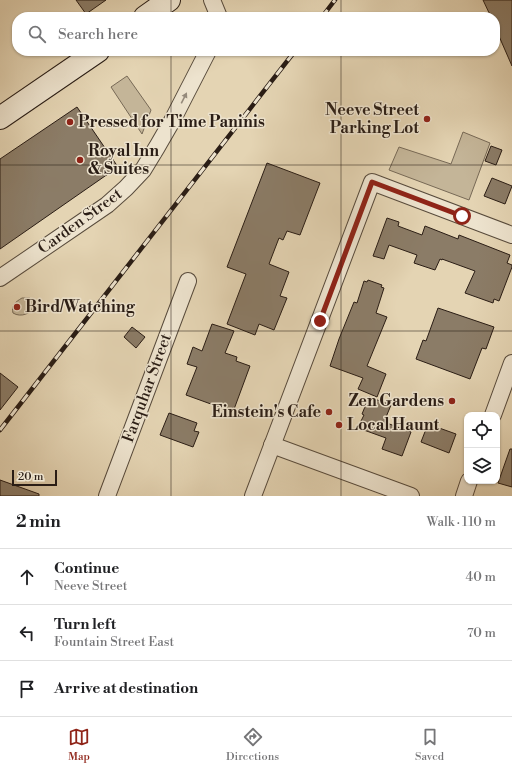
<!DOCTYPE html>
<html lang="en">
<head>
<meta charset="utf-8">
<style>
  :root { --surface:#fff; --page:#f2f2f2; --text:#202124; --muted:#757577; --line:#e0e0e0; --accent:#8f2418 }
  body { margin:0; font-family:"Libre Bodoni",serif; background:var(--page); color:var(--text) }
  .controls { position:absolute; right:12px; bottom:12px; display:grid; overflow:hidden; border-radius:8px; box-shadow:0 1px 3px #0004 }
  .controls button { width:36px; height:36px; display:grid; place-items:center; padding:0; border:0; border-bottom:1px solid var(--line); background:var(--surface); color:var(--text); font:20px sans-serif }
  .scale { position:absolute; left:12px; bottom:10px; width:45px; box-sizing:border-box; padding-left:4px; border:2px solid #2a1d15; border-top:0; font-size:11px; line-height:14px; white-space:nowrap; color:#2a1d15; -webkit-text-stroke:3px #ede3ce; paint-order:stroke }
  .stop { position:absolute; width:12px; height:12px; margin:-9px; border:3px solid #8f2418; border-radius:50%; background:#fff }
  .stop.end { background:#8f2418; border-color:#fff; box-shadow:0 1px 4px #0008 }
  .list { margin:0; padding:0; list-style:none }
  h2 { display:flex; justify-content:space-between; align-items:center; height:52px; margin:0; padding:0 16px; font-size:17px }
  h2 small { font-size:13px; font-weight:400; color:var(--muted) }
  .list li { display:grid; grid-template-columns:26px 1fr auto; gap:12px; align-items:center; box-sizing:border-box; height:56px; padding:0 16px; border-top:1px solid var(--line) }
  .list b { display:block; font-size:15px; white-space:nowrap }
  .list p { margin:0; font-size:13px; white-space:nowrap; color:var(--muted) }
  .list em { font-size:13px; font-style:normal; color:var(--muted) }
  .icon { flex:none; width:22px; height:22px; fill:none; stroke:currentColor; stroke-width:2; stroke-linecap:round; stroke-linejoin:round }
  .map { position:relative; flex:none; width:512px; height:496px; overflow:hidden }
  .search { position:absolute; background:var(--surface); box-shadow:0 1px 3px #0004; left:12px; right:12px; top:12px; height:44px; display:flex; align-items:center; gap:10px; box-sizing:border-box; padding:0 14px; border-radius:16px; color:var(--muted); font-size:15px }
  .sheet { height:220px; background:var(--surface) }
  nav { display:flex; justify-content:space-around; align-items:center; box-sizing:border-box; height:56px; border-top:1px solid var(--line); background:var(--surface); font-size:11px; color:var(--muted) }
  nav a { display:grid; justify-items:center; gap:2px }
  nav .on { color:var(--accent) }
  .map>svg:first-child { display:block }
  .green { fill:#c4b598; stroke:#776956 }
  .building { fill:#8b7c67; stroke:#2a1d15 }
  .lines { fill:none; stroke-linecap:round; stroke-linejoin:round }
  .street-casing { stroke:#584b3c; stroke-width:18 }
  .secondary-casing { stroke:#2a1d15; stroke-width:24 }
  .street { stroke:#ede3ce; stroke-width:16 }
  .secondary { stroke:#ede3ce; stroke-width:22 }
  .rail-casing { stroke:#2a1d15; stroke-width:4.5 }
  .rail { stroke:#ede3ce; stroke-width:3; stroke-dasharray:9; stroke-linecap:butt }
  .oneway { fill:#958a7b }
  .route { stroke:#8f2418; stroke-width:5 }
  .grid { fill:none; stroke:#2a1d15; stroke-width:1; stroke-opacity:0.55 }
  .poi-dot { fill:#8f2418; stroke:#ede3ce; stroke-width:1.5 }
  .labels { text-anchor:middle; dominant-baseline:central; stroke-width:3; stroke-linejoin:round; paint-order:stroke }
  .poi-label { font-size:16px; font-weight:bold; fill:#2a1d15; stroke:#ede3ce; text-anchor:start }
  .street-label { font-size:16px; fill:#2a1d15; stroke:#ede3ce }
</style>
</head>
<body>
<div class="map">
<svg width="512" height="496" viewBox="0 0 512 496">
  <rect width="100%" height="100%" fill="#e4d4b3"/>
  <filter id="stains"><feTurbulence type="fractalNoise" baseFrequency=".005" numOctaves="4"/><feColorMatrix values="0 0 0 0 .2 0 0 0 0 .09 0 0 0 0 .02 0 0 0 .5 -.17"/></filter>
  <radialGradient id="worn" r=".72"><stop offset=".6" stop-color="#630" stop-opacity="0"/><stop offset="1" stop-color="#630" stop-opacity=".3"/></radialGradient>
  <g class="green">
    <path d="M 127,76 L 151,110 L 142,134 L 111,87 Z"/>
    <path d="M 463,132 L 490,143 L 469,200 L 389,170 L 399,147 L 451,164 Z"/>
    <path d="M 22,298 L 30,298 C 41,308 24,320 13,313 C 11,306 15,302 22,298 Z"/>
  </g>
  <g class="building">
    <path d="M 76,0 L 106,0 L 86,14 Z"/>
    <path d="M 483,0 L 512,0 L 512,66 L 495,27 L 495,17 L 491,17 Z"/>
    <path d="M 77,107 L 118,167 L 0,249 L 0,159 Z"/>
    <path d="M 491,146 L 502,150 L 496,165 L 485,161 Z"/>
    <path d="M 267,163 L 320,183 L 300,235 L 287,231 L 283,240 L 279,238 L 269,264 L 289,272 L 280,296 L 287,298 L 274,330 L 259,324 L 255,335 L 227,324 L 246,274 L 227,267 Z"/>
    <path d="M 492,178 L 512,186 L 505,204 L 484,196 Z"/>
    <path d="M 387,218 L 399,222 L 398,226 L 422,235 L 425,226 L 458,239 L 459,235 L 510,255 L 507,263 L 512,265 L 512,267 L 499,301 L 494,299 L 493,303 L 465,293 L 475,271 L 442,259 L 442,260 L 440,259 L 435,270 L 414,263 L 417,255 L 389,245 L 384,259 L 373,256 Z"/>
    <path d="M 368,280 L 382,285 L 381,287 L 384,288 L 376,313 L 387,317 L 367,366 L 386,374 L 377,397 L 358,389 L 363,378 L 330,366 L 339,339 L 354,302 L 357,303 L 364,281 L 367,282 Z"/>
    <path d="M 438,308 L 494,327 L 486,349 L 482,348 L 470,379 L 416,359 L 423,340 L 426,341 Z"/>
    <path d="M 212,324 L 234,331 L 225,353 L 237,357 L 236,361 L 250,366 L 233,412 L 186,395 L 197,367 L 187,364 L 193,347 L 202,351 Z"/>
    <path d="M 132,327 L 145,337 L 136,348 L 124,337 Z"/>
    <path d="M 0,373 L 18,387 L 0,410 Z"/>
    <path d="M 369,397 L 391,405 L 384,422 L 411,432 L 402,456 L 382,449 L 386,438 L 361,429 L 363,424 L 360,423 L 364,415 L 362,414 Z"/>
    <path d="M 169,413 L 197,423 L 194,431 L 199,432 L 193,447 L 160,435 Z"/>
    <path d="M 428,424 L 456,434 L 449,453 L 421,442 Z"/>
    <path d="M 510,449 L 512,449 L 512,487 L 498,483 Z"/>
    <path d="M 0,480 L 39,494 L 39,496 L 0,496 Z"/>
  </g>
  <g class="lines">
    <g class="street-casing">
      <g id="street">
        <path d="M 212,0 L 219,17"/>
        <path d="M 0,278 L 107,205 L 126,188 L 143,170 L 157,147 L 172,121 L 208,51"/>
        <path d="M 493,415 L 512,363"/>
        <path d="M 272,445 L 411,496"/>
        <path d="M 107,496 L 188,281"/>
        <path d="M 253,496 L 372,182 L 512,235"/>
        <path d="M 464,496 L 469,481"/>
      </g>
    </g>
    <g class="secondary-casing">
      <g id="secondary">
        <path d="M 145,17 L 169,0"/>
        <path d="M 0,118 L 98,51"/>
      </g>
    </g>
    <use href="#street" class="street"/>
    <use href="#secondary" class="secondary"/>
    <g class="rail-casing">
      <g id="rail">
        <path d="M 322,17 L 335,0"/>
        <path d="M 0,430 L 295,51"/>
      </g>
    </g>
    <use href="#rail" class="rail"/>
  </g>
  <defs><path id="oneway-solid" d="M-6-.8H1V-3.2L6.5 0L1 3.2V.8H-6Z"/></defs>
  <use class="oneway" href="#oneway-solid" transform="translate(184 98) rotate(-63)"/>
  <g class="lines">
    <path class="route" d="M 320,321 L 372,182 L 462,216"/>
  </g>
  <path class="grid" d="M 171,0 L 171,17M 341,0 L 341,17M 171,51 L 171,496M 341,51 L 341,496M 0,165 L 512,165M 0,331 L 512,331"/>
  <g class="poi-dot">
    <circle cx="427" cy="119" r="4"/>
    <circle cx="70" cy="122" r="4"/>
    <circle cx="80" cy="160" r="4"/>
    <circle cx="17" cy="307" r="4"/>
    <circle cx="452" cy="401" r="4"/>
    <circle cx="329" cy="412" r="4"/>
    <circle cx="339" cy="425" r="4"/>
  </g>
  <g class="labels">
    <g class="poi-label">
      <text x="419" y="110" text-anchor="end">Neeve Street<tspan x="419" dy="18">Parking Lot</tspan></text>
      <text x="78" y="122">Pressed for Time Paninis</text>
      <text x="88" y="151">Royal Inn<tspan x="88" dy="18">&amp; Suites</tspan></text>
      <text x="25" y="307">Bird/Watching</text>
      <text x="444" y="401" text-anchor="end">Zen Gardens</text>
      <text x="321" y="412" text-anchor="end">Einstein's Cafe</text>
      <text x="347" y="425">Local Haunt</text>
    </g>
    <g class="street-label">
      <text transform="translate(80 221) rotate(-36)">Carden Street</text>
      <text transform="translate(147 388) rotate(-70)">Farquhar Street</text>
    </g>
  </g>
  <rect width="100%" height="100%" filter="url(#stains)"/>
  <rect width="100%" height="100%" fill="url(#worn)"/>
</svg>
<div class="controls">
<button><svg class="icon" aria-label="locate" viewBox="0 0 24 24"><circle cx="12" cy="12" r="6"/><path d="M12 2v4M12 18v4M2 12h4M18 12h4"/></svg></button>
<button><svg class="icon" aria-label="layers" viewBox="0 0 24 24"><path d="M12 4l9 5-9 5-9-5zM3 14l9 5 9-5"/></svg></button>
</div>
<div class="scale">20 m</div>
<div class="stop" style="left:462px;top:216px"></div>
<div class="stop end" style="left:320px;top:321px"></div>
<div class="search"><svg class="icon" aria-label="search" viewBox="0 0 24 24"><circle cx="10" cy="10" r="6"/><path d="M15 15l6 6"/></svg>Search here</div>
</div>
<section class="sheet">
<h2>2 min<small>Walk · 110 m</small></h2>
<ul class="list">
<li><svg class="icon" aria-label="ahead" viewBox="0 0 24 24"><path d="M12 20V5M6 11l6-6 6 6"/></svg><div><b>Continue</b><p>Neeve Street</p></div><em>40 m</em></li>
<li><svg class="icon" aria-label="left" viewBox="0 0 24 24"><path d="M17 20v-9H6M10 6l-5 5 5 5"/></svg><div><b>Turn left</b><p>Fountain Street East</p></div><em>70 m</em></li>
<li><svg class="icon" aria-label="arrive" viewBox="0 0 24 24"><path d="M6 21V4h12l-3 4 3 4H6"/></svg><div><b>Arrive at destination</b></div></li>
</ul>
</section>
<nav>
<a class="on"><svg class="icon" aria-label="map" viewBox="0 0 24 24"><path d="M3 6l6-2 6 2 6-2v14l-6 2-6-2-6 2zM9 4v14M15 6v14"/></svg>Map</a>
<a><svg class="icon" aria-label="directions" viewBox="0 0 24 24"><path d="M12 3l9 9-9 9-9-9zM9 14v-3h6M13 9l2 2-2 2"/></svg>Directions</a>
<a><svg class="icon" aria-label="saved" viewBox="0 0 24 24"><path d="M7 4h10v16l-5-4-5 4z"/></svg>Saved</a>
</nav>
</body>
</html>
